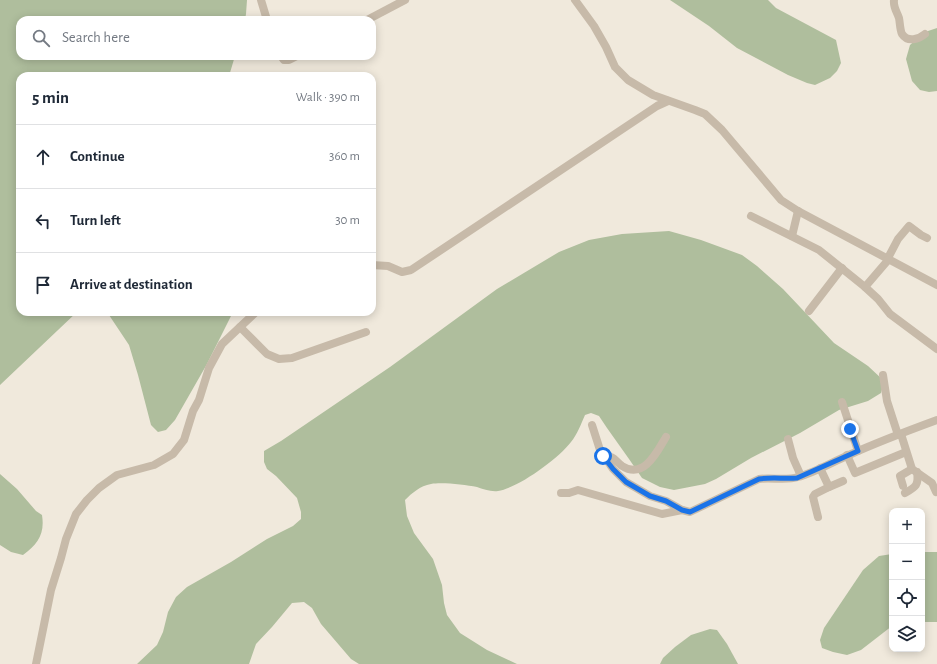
<!DOCTYPE html>
<html lang="en">
<head>
<meta charset="utf-8">
<style>
  :root { --surface:#fff; --page:#f6f6f7; --text:#1f2937; --muted:#747a83; --line:#e0e1e3 }
  body { margin:0; font-family:"Alegreya Sans",sans-serif; background:var(--page); color:var(--text) }
  .controls { position:absolute; right:12px; bottom:12px; display:grid; overflow:hidden; border-radius:8px; box-shadow:0 2px 10px #0003 }
  .controls button { width:36px; height:36px; display:grid; place-items:center; padding:0; border:0; border-bottom:1px solid var(--line); background:var(--surface); color:var(--text); font:20px sans-serif }
  .stop { position:absolute; width:12px; height:12px; margin:-9px; border:3px solid #1a73e8; border-radius:50%; background:#fff }
  .stop.end { background:#1a73e8; border-color:#fff; box-shadow:0 1px 4px #0008 }
  .list { margin:0; padding:0; list-style:none }
  h2 { display:flex; justify-content:space-between; align-items:center; height:52px; margin:0; padding:0 16px; font-size:17px }
  h2 small { font-size:13px; font-weight:400; color:var(--muted) }
  .list li { display:grid; grid-template-columns:26px 1fr auto; gap:12px; align-items:center; box-sizing:border-box; height:64px; padding:0 16px; border-top:1px solid var(--line) }
  .list b { display:block; font-size:15px; white-space:nowrap }
  .list em { font-size:13px; font-style:normal; color:var(--muted) }
  .icon { flex:none; width:22px; height:22px; fill:none; stroke:currentColor; stroke-width:2; stroke-linecap:round; stroke-linejoin:round }
  .map { position:relative; flex:none; width:937px; height:664px; overflow:hidden }
  .search { position:absolute; background:var(--surface); box-shadow:0 2px 10px #0003; left:16px; top:16px; width:360px; height:44px; display:flex; align-items:center; gap:10px; box-sizing:border-box; padding:0 14px; border-radius:12px; color:var(--muted); font-size:15px }
  .panel { position:absolute; background:var(--surface); box-shadow:0 2px 10px #0003; left:16px; top:72px; width:360px; height:244px; border-radius:12px }
  .map>svg:first-child { display:block }
  .green { fill:#afbe9d }
  .lines { fill:none; stroke-linecap:round; stroke-linejoin:round }
  .minor { stroke:#c7baa9; stroke-width:8 }
  .route { stroke:#1a73e8; stroke-width:5 }
</style>
</head>
<body>
<div class="map">
<svg width="937" height="664" viewBox="0 0 937 664">
  <rect width="100%" height="100%" fill="#f0e9dc"/>
  <g class="green">
    <path d="M 0,0 L 247,0 L 246,14 L 245,20 L 20,20 L 20,56 L 235,56 L 229,76 L 20,76 L 20,312 L 77,312 L 0,385 Z"/>
    <path d="M 670,0 L 768,0 L 776,8 L 836,40 L 841,63 L 837,71 L 830,78 L 815,85 L 807,83 L 788,75 L 737,48 L 709,26 Z"/>
    <path d="M 937,28 L 937,91 L 929,92 L 920,90 L 912,81 L 906,59 L 910,45 L 925,32 Z"/>
    <path d="M 669,231 L 701,240 L 742,255 L 757,266 L 783,289 L 834,343 L 868,366 L 882,379 L 883,385 L 881,393 L 868,401 L 839,410 L 800,433 L 751,458 L 716,479 L 705,484 L 674,490 L 660,487 L 642,478 L 629,459 L 607,428 L 599,416 L 591,413 L 585,415 C 581,424 577,435 571,442 C 558,459 518,488 498,491 C 491,492 483,489 477,487 C 465,485 443,482 431,484 C 420,486 412,493 405,500 L 407,516 L 414,533 L 433,559 L 442,585 L 444,603 L 447,615 L 460,633 L 487,650 L 517,664 L 359,664 L 351,659 L 321,624 L 312,608 L 304,602 L 292,603 L 272,627 L 256,644 L 249,664 L 137,664 L 157,645 L 163,632 L 168,612 L 176,597 L 187,587 L 231,562 L 267,539 L 293,526 L 301,519 L 301,512 L 297,498 L 276,476 L 267,469 L 264,462 L 264,451 L 281,441 L 390,367 L 497,289 L 559,252 L 589,240 L 622,234 Z"/>
    <path d="M 107,312 L 233,312 L 207,364 L 175,420 L 166,430 L 158,432 L 151,425 L 138,375 L 129,345 Z"/>
    <path d="M 0,474 L 17,489 L 36,511 L 42,515 C 45,534 38,544 23,555 L 11,552 L 0,545 Z"/>
    <rect x="922" y="552" width="15" height="70"/>
    <path d="M 892,554 L 892,626 L 861,650 L 847,655 L 833,652 L 822,648 L 820,640 L 824,628 L 863,570 L 879,556 Z"/>
    <path d="M 710,629 L 717,630 L 727,644 L 738,664 L 660,664 L 663,658 L 675,647 L 691,635 Z"/>
  </g>
  <g class="lines">
    <g class="minor">
      <path d="M 261,0 L 267,20"/>
      <path d="M 575,0 L 594,26 L 606,47 L 615,67 L 628,80 L 653,95 L 695,110 L 705,114 L 722,130 L 781,200 L 798,211 L 937,285"/>
      <path d="M 894,0 C 893,7 897,12 899,18 C 900,23 900,30 902,34 C 908,43 919,39 925,34"/>
      <path d="M 367,20 L 405,0"/>
      <path d="M 281,56 L 284,60 L 289,60 L 297,56"/>
      <path d="M 751,216 L 819,250 L 865,287 L 878,299 L 890,314 L 937,349"/>
      <path d="M 792,236 L 798,211"/>
      <path d="M 888,258 L 898,239 L 909,226 L 921,235 L 927,238"/>
      <path d="M 372,265 L 388,266 L 402,272 L 411,270 L 657,106 L 668,101"/>
      <path d="M 865,287 L 889,259"/>
      <path d="M 809,311 L 842,268"/>
      <path d="M 240,327 L 267,354 L 279,359 L 292,358 L 366,332"/>
      <path d="M 883,375 L 887,401 L 898,435"/>
      <path d="M 842,402 L 858,451"/>
      <path d="M 592,425 L 600,450 L 613,469 L 626,482 L 650,496 L 666,501 L 682,510 L 690,512 L 759,479 C 771,477 786,481 798,477 C 816,472 832,462 849,455 C 878,442 907,431 937,420"/>
      <path d="M 901,434 L 912,469 L 932,483 L 936,492"/>
      <path d="M 788,439 L 793,458 L 801,476"/>
      <path d="M 847,455 L 855,473 L 906,452"/>
      <path d="M 603,456 C 615,456 614,460 622,466 C 644,480 657,452 666,437"/>
      <path d="M 903,486 L 900,476 L 912,469"/>
      <path d="M 829,487 L 843,481"/>
      <path d="M 561,493 L 569,493 L 578,490 L 662,514 L 682,510"/>
      <path d="M 905,493 C 916,487 919,485 917,472"/>
      <path d="M 818,517 L 813,497 L 815,494 L 829,487 L 820,468"/>
      <path d="M 36,664 L 51,590 L 61,558 L 66,539 L 76,514 L 87,500 L 99,488 L 117,475 L 154,465 L 173,454 L 184,440 L 193,411 L 199,400 L 209,368 L 222,344 L 240,327 L 256,312"/>
    </g>
  </g>
  <g class="lines">
    <path class="route" d="M 603,456 L 613,469 L 626,482 L 650,496 L 666,501 L 682,510 L 690,512 L 759,479 C 771,477 784,479 797,478 L 858,451 L 850,429"/>
  </g>
</svg>
<div class="controls">
<button>+</button>
<button>−</button>
<button><svg class="icon" aria-label="locate" viewBox="0 0 24 24"><circle cx="12" cy="12" r="6"/><path d="M12 2v4M12 18v4M2 12h4M18 12h4"/></svg></button>
<button><svg class="icon" aria-label="layers" viewBox="0 0 24 24"><path d="M12 4l9 5-9 5-9-5zM3 14l9 5 9-5"/></svg></button>
</div>
<div class="stop" style="left:603px;top:456px"></div>
<div class="stop end" style="left:850px;top:429px"></div>
<div class="search"><svg class="icon" aria-label="search" viewBox="0 0 24 24"><circle cx="10" cy="10" r="6"/><path d="M15 15l6 6"/></svg>Search here</div>
<section class="panel">
<h2>5 min<small>Walk · 390 m</small></h2>
<ul class="list">
<li><svg class="icon" aria-label="ahead" viewBox="0 0 24 24"><path d="M12 20V5M6 11l6-6 6 6"/></svg><div><b>Continue</b></div><em>360 m</em></li>
<li><svg class="icon" aria-label="left" viewBox="0 0 24 24"><path d="M17 20v-9H6M10 6l-5 5 5 5"/></svg><div><b>Turn left</b></div><em>30 m</em></li>
<li><svg class="icon" aria-label="arrive" viewBox="0 0 24 24"><path d="M6 21V4h12l-3 4 3 4H6"/></svg><div><b>Arrive at destination</b></div></li>
</ul>
</section>
</div>
</body>
</html>
